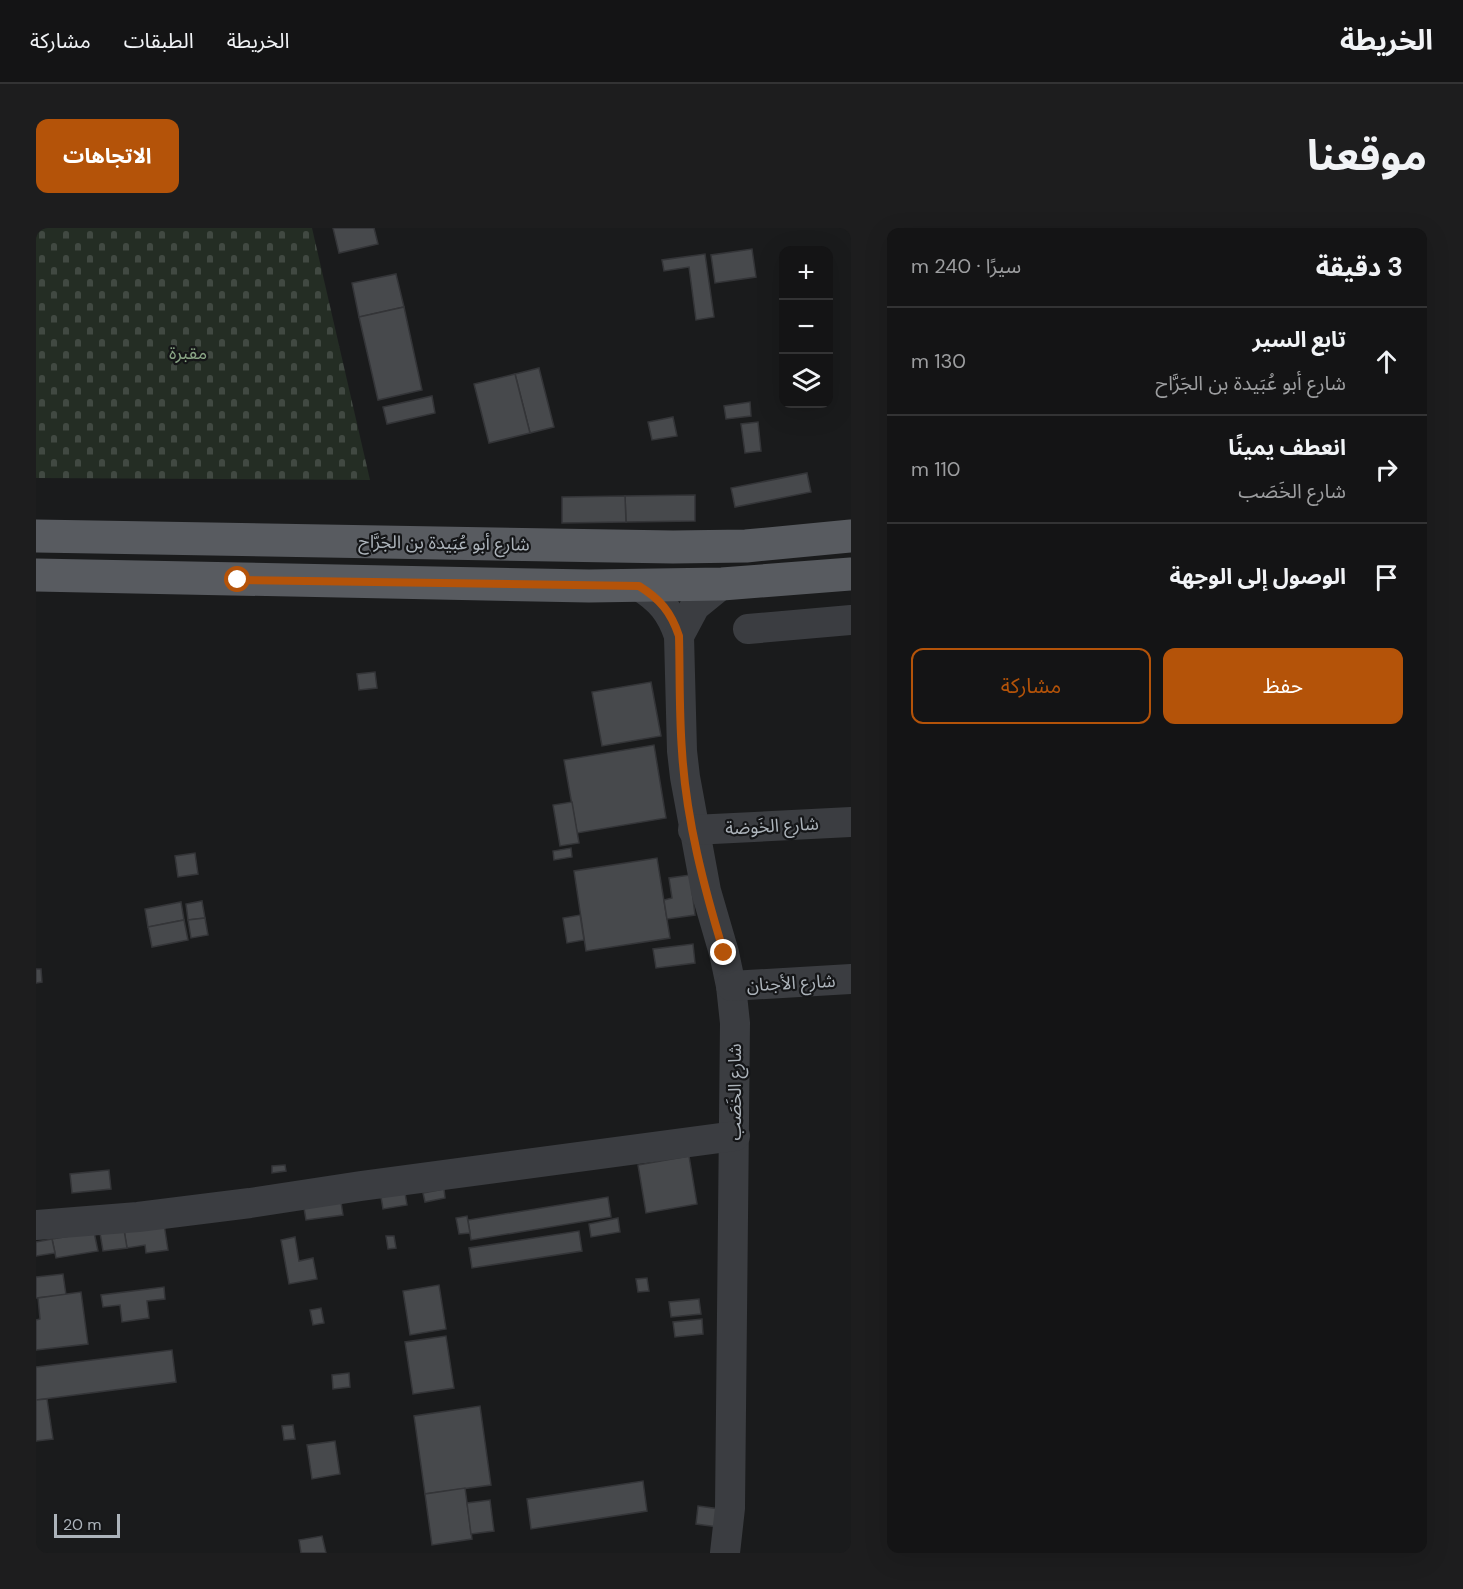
<!DOCTYPE html>
<html lang="ar">
<head>
<meta charset="utf-8">
<style>
  :root { --surface:#141415; --page:#1d1d1e; --text:#f1f3f6; --muted:#9d9ea0; --line:#333334; --accent:#b45309 }
  body { margin:0; font-family:"DM Sans","Noto Sans Arabic",sans-serif; background:var(--page); color:var(--text); direction:rtl }
  .controls { position:absolute; right:18px; top:18px; display:grid; overflow:hidden; border-radius:12px; box-shadow:0 6px 24px #0002 }
  .controls button { width:54px; height:54px; display:grid; place-items:center; padding:0; border:0; border-bottom:2px solid var(--line); background:var(--surface); color:var(--text); font:30px sans-serif }
  .scale { position:absolute; left:18px; bottom:15px; width:66px; box-sizing:border-box; padding-left:6px; border:3px solid #adb4bb; border-top:0; font-size:16px; line-height:21px; white-space:nowrap; color:#adb4bb; -webkit-text-stroke:4px #151618; paint-order:stroke }
  .stop { position:absolute; width:18px; height:18px; margin:-14px; border:4px solid #b45309; border-radius:50%; background:#fff }
  .stop.end { background:#b45309; border-color:#fff; box-shadow:0 2px 6px #0008 }
  .list { margin:0; padding:0; list-style:none }
  h2 { display:flex; justify-content:space-between; align-items:center; height:78px; margin:0; padding:0 24px; font-size:26px }
  h2 small { font-size:20px; font-weight:400; color:var(--muted) }
  .list li { display:grid; grid-template-columns:39px 1fr auto; gap:18px; align-items:center; box-sizing:border-box; height:108px; padding:0 24px; border-top:2px solid var(--line) }
  .list b { display:block; font-size:22px; white-space:nowrap }
  .list p { margin:0; font-size:20px; white-space:nowrap; color:var(--muted) }
  .list em { font-size:20px; font-style:normal; color:var(--muted) }
  .actions { display:flex; gap:12px; padding:18px 24px }
  .actions a { flex:1; padding:14px 0; border:2px solid var(--accent); border-radius:12px; text-align:center; font-size:21px; color:var(--accent) }
  .actions .main { background:var(--accent); color:#fff }
  .icon { flex:none; width:33px; height:33px; fill:none; stroke:currentColor; stroke-width:2; stroke-linecap:round; stroke-linejoin:round }
  .map { position:relative; flex:none; width:815px; height:1325px; overflow:hidden; direction:ltr; border-radius:12px }
  header { display:flex; align-items:center; gap:36px; box-sizing:border-box; height:84px; padding:0 30px; background:var(--surface); border-bottom:2px solid var(--line) }
  header strong { font-size:28px }
  nav { display:flex; gap:33px; margin-inline-start:auto; font-size:21px }
  .intro { display:flex; align-items:center; justify-content:space-between; box-sizing:border-box; height:144px; padding:0 36px }
  h1 { margin:0; font-size:42px }
  .button { padding:15px 27px; border-radius:12px; background:var(--accent); color:#fff; font-size:21px; font-weight:700 }
  main { display:flex; gap:36px; padding:0 36px }
  aside { flex:1; background:var(--surface); border-radius:12px; box-shadow:0 6px 24px #0002 }
  .map>svg:first-child { display:block }
  .cemetery { fill:url(#cemetery-stones) }
  .building { fill:#47494c; stroke:#343538; stroke-width:1.5 }
  .lines { fill:none; stroke-linecap:round; stroke-linejoin:round }
  .minor { stroke:#3b3d41; stroke-width:30 }
  .major { stroke:#585b60; stroke-width:33 }
  .route { stroke:#b45309; stroke-width:8 }
  .labels { text-anchor:middle; dominant-baseline:central; stroke-width:4.5; stroke-linejoin:round; paint-order:stroke }
  .park-label { font-size:18px; fill:#89a585; stroke:#151618 }
  .street-label { font-size:18px; fill:#adb4bb; stroke:#151618 }
</style>
</head>
<body>
<header>
<strong>الخريطة</strong>
<nav><a>الخريطة</a><a>الطبقات</a><a>مشاركة</a></nav>
</header>
<div class="intro"><h1>موقعنا</h1><a class="button">الاتجاهات</a></div>
<main>
<aside>
<h2>3 دقيقة<small>سيرًا · 240 m</small></h2>
<ul class="list">
<li><svg class="icon" aria-label="ahead" viewBox="0 0 24 24"><path d="M12 20V5M6 11l6-6 6 6"/></svg><div><b>تابع السير</b><p>شارع أبو عُبَيدة بن الجَرَّاح</p></div><em>130 m</em></li>
<li><svg class="icon" aria-label="right" viewBox="0 0 24 24"><path d="M7 20v-9h11M14 6l5 5-5 5"/></svg><div><b>انعطف يمينًا</b><p>شارع الخَصَب</p></div><em>110 m</em></li>
<li><svg class="icon" aria-label="arrive" viewBox="0 0 24 24"><path d="M6 21V4h12l-3 4 3 4H6"/></svg><div><b>الوصول إلى الوجهة</b></div></li>
</ul>
<div class="actions"><a class="main">حفظ</a><a>مشاركة</a></div>
</aside>
<div class="map">
<svg width="815" height="1325" viewBox="0 0 815 1325">
  <defs>
    <pattern id="cemetery-stones" width="16" height="16" patternUnits="userSpaceOnUse" patternTransform="scale(1.5)"><rect width="16" height="16" fill="#242d24"/><path d="M2 7V4a2 2 0 0 1 4 0v3zM10 15v-3a2 2 0 0 1 4 0v3z" fill="#414942"/></pattern>
  </defs>
  <rect width="100%" height="100%" fill="#1a1b1c"/>
  <path class="cemetery" d="M 0,0 L 276,0 L 334,252 L 0,250 Z"/>
  <g class="building">
    <path d="M 297,0 L 338,0 L 342,16 L 303,25 Z"/>
    <path d="M 716,21 L 720,49 L 679,55 L 675,27 Z"/>
    <path d="M 669,26 L 678,89 L 660,92 L 653,39 L 628,43 L 626,32 Z"/>
    <path d="M 360,46 L 368,79 L 323,89 L 316,55 Z"/>
    <path d="M 368,79 L 386,162 L 342,172 L 323,89 Z"/>
    <path d="M 503,140 L 518,199 L 494,205 L 479,146 Z"/>
    <path d="M 479,146 L 494,205 L 453,215 L 438,156 Z"/>
    <path d="M 396,168 L 399,185 L 351,196 L 347,179 Z"/>
    <path d="M 714,174 L 715,188 L 690,191 L 688,178 Z"/>
    <path d="M 637,189 L 641,208 L 616,212 L 612,194 Z"/>
    <path d="M 722,194 L 725,223 L 709,225 L 705,196 Z"/>
    <path d="M 771,245 L 775,264 L 699,279 L 695,260 Z"/>
    <path d="M 659,267 L 659,293 L 590,294 L 589,268 Z"/>
    <path d="M 589,268 L 590,294 L 526,295 L 526,269 Z"/>
    <path d="M 339,444 L 341,460 L 323,462 L 321,446 Z"/>
    <path d="M 615,454 L 625,508 L 566,518 L 556,464 Z"/>
    <path d="M 618,517 L 630,590 L 541,605 L 528,532 Z"/>
    <path d="M 536,574 L 543,615 L 524,618 L 517,577 Z"/>
    <path d="M 535,620 L 536,629 L 518,632 L 517,623 Z"/>
    <path d="M 159,625 L 162,646 L 142,649 L 139,628 Z"/>
    <path d="M 621,630 L 634,710 L 550,723 L 538,643 Z"/>
    <path d="M 654,647 L 659,687 L 631,691 L 628,672 L 636,670 L 633,650 Z"/>
    <path d="M 166,673 L 169,690 L 152,692 L 150,676 Z"/>
    <path d="M 145,674 L 148,692 L 112,699 L 109,681 Z"/>
    <path d="M 544,687 L 548,712 L 531,715 L 527,690 Z"/>
    <path d="M 169,690 L 172,707 L 155,710 L 152,692 Z"/>
    <path d="M 148,692 L 152,712 L 116,719 L 112,699 Z"/>
    <path d="M 657,716 L 659,735 L 620,740 L 617,721 Z"/>
    <path d="M 0,741 L 5,741 L 6,754 L 0,755 Z"/>
    <path d="M 653,928 L 661,976 L 610,985 L 602,937 Z"/>
    <path d="M 249,937 L 250,943 L 236,945 L 236,938 Z"/>
    <path d="M 73,942 L 75,961 L 36,965 L 34,946 Z"/>
    <path d="M 408,961 L 409,970 L 389,974 L 387,965 Z"/>
    <path d="M 369,965 L 371,977 L 347,981 L 345,969 Z"/>
    <path d="M 572,969 L 575,989 L 435,1012 L 432,992 Z"/>
    <path d="M 305,974 L 307,987 L 270,992 L 268,980 Z"/>
    <path d="M 431,988 L 434,1005 L 423,1006 L 420,990 Z"/>
    <path d="M 582,990 L 584,1004 L 555,1009 L 553,996 Z"/>
    <path d="M 128,996 L 132,1022 L 110,1025 L 109,1017 L 91,1020 L 88,1002 Z"/>
    <path d="M 88,1002 L 91,1020 L 67,1023 L 64,1005 Z"/>
    <path d="M 543,1003 L 546,1023 L 436,1040 L 433,1020 Z"/>
    <path d="M 58,1004 L 62,1023 L 20,1030 L 16,1011 Z"/>
    <path d="M 350,1008 L 358,1008 L 360,1020 L 352,1021 Z"/>
    <path d="M 259,1009 L 263,1033 L 277,1030 L 281,1051 L 253,1056 L 245,1012 Z"/>
    <path d="M 16,1011 L 19,1025 L 0,1028 L 0,1014 Z"/>
    <path d="M 27,1046 L 30,1067 L 0,1070 L 0,1049 Z"/>
    <path d="M 611,1050 L 613,1063 L 602,1064 L 600,1051 Z"/>
    <path d="M 403,1057 L 410,1101 L 374,1107 L 367,1063 Z"/>
    <path d="M 128,1059 L 129,1071 L 111,1073 L 113,1090 L 86,1094 L 84,1077 L 67,1079 L 65,1067 Z"/>
    <path d="M 45,1064 L 52,1116 L 0,1122 L 0,1092 L 4,1091 L 2,1070 Z"/>
    <path d="M 663,1071 L 665,1086 L 635,1089 L 633,1074 Z"/>
    <path d="M 285,1080 L 288,1095 L 277,1097 L 274,1082 Z"/>
    <path d="M 666,1091 L 667,1106 L 639,1109 L 637,1094 Z"/>
    <path d="M 410,1108 L 418,1160 L 377,1166 L 369,1114 Z"/>
    <path d="M 136,1122 L 140,1154 L 0,1172 L 0,1139 Z"/>
    <path d="M 313,1145 L 314,1159 L 297,1161 L 296,1147 Z"/>
    <path d="M 11,1171 L 17,1211 L 0,1213 L 0,1172 Z"/>
    <path d="M 444,1178 L 455,1257 L 389,1266 L 378,1188 Z"/>
    <path d="M 257,1197 L 259,1211 L 248,1212 L 246,1198 Z"/>
    <path d="M 299,1213 L 304,1246 L 276,1251 L 271,1217 Z"/>
    <path d="M 607,1253 L 611,1283 L 495,1301 L 491,1271 Z"/>
    <path d="M 429,1260 L 436,1311 L 396,1317 L 389,1266 Z"/>
    <path d="M 454,1272 L 458,1303 L 435,1306 L 431,1275 Z"/>
    <path d="M 662,1278 L 684,1281 L 682,1299 L 660,1296 Z"/>
    <path d="M 286,1308 L 290,1325 L 265,1325 L 263,1312 Z"/>
  </g>
  <g class="lines">
    <g class="minor">
      <path d="M 603,358 C 624,371 635,384 643,408 L 646,523 L 649,549 L 670,663 L 688,725 L 695,758 L 699,795 L 694,1280 L 689,1325"/>
      <path d="M 712,401 L 815,392"/>
      <path d="M 643,408 L 659,378 L 686,356"/>
      <path d="M 657,602 L 815,594"/>
      <path d="M 695,758 L 815,751"/>
      <path d="M 0,997 L 102,989 L 214,975 L 325,958 L 699,908"/>
    </g>
    <g class="major">
      <path d="M 0,308 L 637,319 L 710,318 L 815,308"/>
      <path d="M 0,347 L 553,358 L 686,356 L 815,346"/>
    </g>
  </g>
  <g class="lines">
    <path class="route" d="M 202,352 L 603,358 C 624,371 635,384 643,408 C 644,446 643,485 646,523 C 650,591 668,660 688,725"/>
  </g>
  <g class="labels">
    <g class="park-label">
      <text x="152" y="125">مقبرة</text>
    </g>
    <g class="street-label">
      <text transform="translate(408 315) rotate(1)">شارع أبو عُبَيدة بن الجَرَّاح</text>
      <text transform="translate(736 598) rotate(-3)">شارع الخَوضة</text>
      <text transform="translate(755 755) rotate(-3)">شارع الأجنان</text>
      <text transform="translate(699 864) rotate(-90)">شارع الخَصَب</text>
    </g>
  </g>
</svg>
<div class="controls">
<button>+</button>
<button>−</button>
<button><svg class="icon" aria-label="layers" viewBox="0 0 24 24"><path d="M12 4l9 5-9 5-9-5zM3 14l9 5 9-5"/></svg></button>
</div>
<div class="scale">20 m</div>
<div class="stop" style="left:202px;top:352px"></div>
<div class="stop end" style="left:688px;top:725px"></div>
</div>
</main>
</body>
</html>
